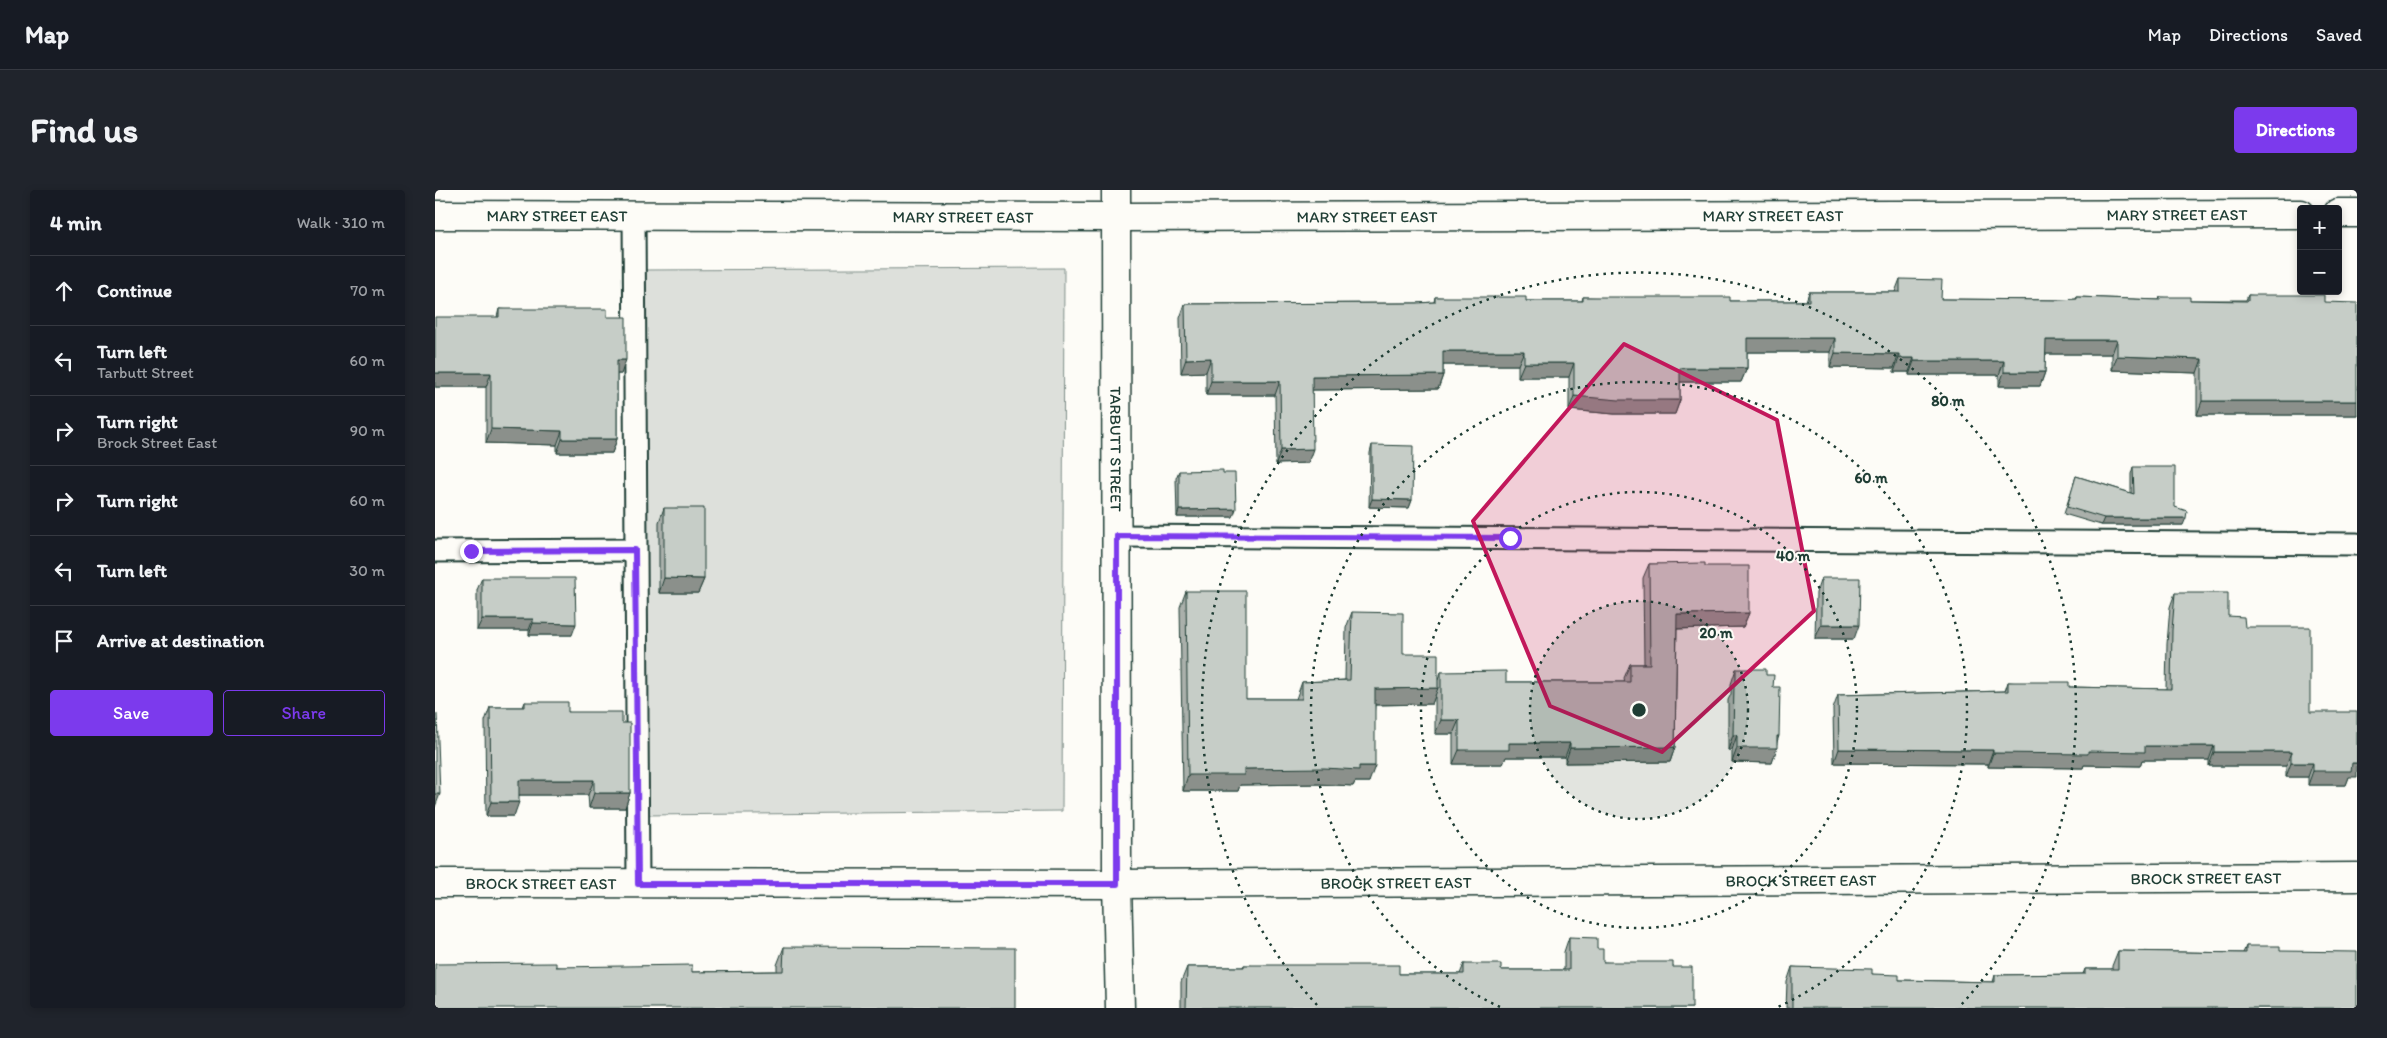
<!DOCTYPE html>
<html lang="en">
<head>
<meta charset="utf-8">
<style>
  :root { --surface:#171b24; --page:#20242c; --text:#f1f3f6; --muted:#9ea1a6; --line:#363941; --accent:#7c3aed }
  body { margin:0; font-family:Itim,sans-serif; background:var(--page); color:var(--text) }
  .controls { position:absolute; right:15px; top:15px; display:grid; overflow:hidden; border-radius:5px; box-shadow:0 2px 8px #0003 }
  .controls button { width:45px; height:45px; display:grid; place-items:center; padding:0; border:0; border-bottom:1px solid var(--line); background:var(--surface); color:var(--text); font:25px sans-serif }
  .stop { position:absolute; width:15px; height:15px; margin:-11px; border:4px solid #7c3aed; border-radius:50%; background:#fff }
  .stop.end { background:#7c3aed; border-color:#fff; box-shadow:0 1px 5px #0008 }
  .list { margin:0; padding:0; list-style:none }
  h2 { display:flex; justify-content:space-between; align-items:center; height:65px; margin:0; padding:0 20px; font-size:21px }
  h2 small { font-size:16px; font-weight:400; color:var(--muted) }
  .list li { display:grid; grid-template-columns:32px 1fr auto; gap:15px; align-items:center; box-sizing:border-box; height:70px; padding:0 20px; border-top:1px solid var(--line) }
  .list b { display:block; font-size:19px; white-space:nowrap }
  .list p { margin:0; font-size:16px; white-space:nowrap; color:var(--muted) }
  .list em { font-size:16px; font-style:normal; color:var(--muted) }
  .actions { display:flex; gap:10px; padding:15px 20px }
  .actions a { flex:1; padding:11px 0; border:1px solid var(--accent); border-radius:5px; text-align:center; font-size:18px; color:var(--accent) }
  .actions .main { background:var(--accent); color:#fff }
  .icon { flex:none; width:28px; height:28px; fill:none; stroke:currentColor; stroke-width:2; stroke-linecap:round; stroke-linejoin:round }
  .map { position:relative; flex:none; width:1922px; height:818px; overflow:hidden; border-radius:5px }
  header { display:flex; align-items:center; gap:30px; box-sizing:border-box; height:70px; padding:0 25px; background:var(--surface); border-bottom:1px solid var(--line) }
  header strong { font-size:24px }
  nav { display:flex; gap:28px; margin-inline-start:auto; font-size:18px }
  .intro { display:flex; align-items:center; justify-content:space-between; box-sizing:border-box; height:120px; padding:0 30px }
  h1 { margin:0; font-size:35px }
  .button { padding:12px 22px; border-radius:5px; background:var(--accent); color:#fff; font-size:18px; font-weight:700 }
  main { display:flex; gap:30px; padding:0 30px }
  aside { flex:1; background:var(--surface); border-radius:5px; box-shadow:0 2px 8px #0003 }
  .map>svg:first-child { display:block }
  .green { fill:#dde0db; stroke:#7e8e88 }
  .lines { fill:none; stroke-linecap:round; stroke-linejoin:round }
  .lane-casing { stroke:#1f3d34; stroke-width:25 }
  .street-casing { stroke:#1f3d34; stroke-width:31 }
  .secondary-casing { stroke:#1f3d34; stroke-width:31 }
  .lane { stroke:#fdfcf7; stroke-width:21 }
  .street { stroke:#fdfcf7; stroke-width:28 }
  .secondary { stroke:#fdfcf7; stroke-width:28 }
  .wall { fill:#aab0ab; stroke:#1f3d34 }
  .shaded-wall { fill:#8b908b; stroke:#1f3d34 }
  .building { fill:#c6cdc7; stroke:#1f3d34 }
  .route { stroke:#7c3aed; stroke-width:6 }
  .marked { fill:#c2185b; fill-opacity:0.2; stroke:#c2185b; stroke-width:4; stroke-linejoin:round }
  .ring { fill:none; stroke:#1f3d34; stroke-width:2.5; stroke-dasharray:2.5 5 }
  .labels { text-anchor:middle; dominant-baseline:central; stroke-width:4; stroke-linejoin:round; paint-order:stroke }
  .street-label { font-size:16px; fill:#1f3d34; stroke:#fdfcf7 }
  .centre { fill:#1f3d34; stroke:#fdfcf7; stroke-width:2.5 }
  .ring-label { font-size:15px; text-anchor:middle; font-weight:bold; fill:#1f3d34; stroke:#fdfcf7; stroke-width:4; stroke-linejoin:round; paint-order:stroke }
</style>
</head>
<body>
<header>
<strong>Map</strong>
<nav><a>Map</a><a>Directions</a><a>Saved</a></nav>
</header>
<div class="intro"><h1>Find us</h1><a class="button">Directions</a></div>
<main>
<aside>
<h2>4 min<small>Walk · 310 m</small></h2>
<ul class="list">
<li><svg class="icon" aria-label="ahead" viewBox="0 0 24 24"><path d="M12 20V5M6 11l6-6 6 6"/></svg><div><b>Continue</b></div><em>70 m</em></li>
<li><svg class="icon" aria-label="left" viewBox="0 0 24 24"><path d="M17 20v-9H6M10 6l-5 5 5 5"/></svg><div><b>Turn left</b><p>Tarbutt Street</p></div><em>60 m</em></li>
<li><svg class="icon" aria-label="right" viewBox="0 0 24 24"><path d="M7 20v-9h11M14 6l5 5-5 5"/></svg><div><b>Turn right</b><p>Brock Street East</p></div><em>90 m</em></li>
<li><svg class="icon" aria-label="right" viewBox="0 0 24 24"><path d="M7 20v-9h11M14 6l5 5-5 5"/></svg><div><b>Turn right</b></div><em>60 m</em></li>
<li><svg class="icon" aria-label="left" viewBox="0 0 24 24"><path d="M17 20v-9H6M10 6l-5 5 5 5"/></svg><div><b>Turn left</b></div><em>30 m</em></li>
<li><svg class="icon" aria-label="arrive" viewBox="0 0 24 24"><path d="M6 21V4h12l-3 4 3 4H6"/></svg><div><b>Arrive at destination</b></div></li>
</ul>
<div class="actions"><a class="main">Save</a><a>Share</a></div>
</aside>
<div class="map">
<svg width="1922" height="818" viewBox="0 0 1922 818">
  <rect width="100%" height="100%" fill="#fdfcf7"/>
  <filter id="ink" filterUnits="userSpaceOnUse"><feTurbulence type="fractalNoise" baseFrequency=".02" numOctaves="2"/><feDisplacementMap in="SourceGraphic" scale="10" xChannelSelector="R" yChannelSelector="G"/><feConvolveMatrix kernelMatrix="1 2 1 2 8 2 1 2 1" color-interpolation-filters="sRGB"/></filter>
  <g filter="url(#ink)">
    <path class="green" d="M 629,78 L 627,621 L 210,625 L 208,80 Z"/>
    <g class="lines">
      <g class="lane-casing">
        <g id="lane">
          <path d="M 199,25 L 203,694"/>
          <path d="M 682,346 L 1922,354"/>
          <path d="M 0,361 L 200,360"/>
        </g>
      </g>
      <g class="street-casing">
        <g id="street">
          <path id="s1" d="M 681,0 L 682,694 L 685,818"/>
          <path d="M 1903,23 L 1922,23"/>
          <path id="s2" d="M 0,25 L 681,27 L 1866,24"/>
        </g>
      </g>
      <g class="secondary-casing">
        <g id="secondary">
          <path id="s3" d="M 0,693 L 682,694 L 1922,687"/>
        </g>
      </g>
      <use href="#lane" class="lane"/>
      <use href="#street" class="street"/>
      <use href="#secondary" class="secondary"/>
    </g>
    <g class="wall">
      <path d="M 1465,89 L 1506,109 L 1626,110 L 1641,109 L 1642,107 L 1724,110 L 1725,107 L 1755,110 L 1811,110 L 1813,105 L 1889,112 L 1922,225 L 1762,225 L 1762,183 L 1677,180 L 1677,164 L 1610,164 L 1610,182 L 1605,196 L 1564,196 L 1564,185 L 1474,185 L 1474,182 L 1459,182 L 1459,178 L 1395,177 L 1395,162 L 1312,162 L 1312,178 L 1306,192 L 1245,192 L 1245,210 L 1240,224 L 1179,224 L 1134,220 L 1134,187 L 1083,187 L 1083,175 L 1008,175 L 1008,185 L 1003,199 L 877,200 L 873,273 L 841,274 L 840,205 L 771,205 L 771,182 L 746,183 L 745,128 L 750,114 L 983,113 L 999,112 L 1000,107 L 1091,111 L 1147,111 L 1148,107 L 1295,111 L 1371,111 L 1374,102 L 1460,102 Z"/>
      <path d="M 64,119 L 172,127 L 186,184 L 182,184 L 182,249 L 177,263 L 122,263 L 122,255 L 51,253 L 51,197 L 0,197 L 62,127 Z"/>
      <path d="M 937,255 L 977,310 L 974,318 L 934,317 L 935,263 Z"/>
      <path d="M 1698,277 L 1740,317 L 1748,335 L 1666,335 L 1629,324 L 1641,286 L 1696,303 L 1696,284 Z"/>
      <path d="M 744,281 L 798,327 L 742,327 L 741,288 Z"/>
      <path d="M 229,318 L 269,389 L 263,403 L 224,403 L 224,332 Z"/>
      <path d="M 1214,374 L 1270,376 L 1314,423 L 1308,437 L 1242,439 L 1240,557 L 1235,572 L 1130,573 L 1130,567 L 1071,567 L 1068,574 L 1018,574 L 1018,544 L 1000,544 L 1000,505 L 997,514 L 940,515 L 934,592 L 920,592 L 918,596 L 883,594 L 805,595 L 803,601 L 748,601 L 745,417 L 751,401 L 811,509 L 861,509 L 867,492 L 910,490 L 911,438 L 917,422 L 968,464 L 1003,490 L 1006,482 L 1071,492 L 1190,492 L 1189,488 L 1195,474 L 1209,474 L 1208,388 Z"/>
      <path d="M 47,388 L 137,445 L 94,445 L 94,440 L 42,440 L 42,400 Z"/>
      <path d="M 1386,388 L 1419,449 L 1380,449 L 1381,403 Z"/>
      <path d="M 1740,403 L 1793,426 L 1810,437 L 1875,522 L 1914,587 L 1911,595 L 1873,595 L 1873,587 L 1851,587 L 1851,576 L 1774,576 L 1774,570 L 1707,570 L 1705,576 L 1649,575 L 1648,578 L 1553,577 L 1553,574 L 1399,573 L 1398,519 L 1403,505 L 1570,501 L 1573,492 L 1634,497 L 1731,499 L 1732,454 L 1735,417 Z"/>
      <path d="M 1301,479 L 1331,485 L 1338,497 L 1342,553 L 1337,573 L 1297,572 L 1297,560 L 1293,560 L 1293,510 L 1296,504 L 1296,494 Z"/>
      <path d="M 90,512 L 133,522 L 187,533 L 195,603 L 190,618 L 154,618 L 153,605 L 84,605 L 79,626 L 51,626 L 50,531 L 55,517 L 88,517 Z"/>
      <path d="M 1134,747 L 1162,759 L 1168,772 L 1238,777 L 1257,818 L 746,818 L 746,792 L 752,777 L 808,777 L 809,775 L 964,784 L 1025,784 L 1029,774 L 1066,780 L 1129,780 L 1129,762 Z"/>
      <path d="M 1811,756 L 1845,761 L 1922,818 L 1351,818 L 1352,792 L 1357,777 L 1437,784 L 1464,790 L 1558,792 L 1560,785 L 1648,784 L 1650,779 L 1677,779 L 1677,776 L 1683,761 L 1808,763 Z"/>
      <path d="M 349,757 L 580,818 L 121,777 L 257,782 L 342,781 L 342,775 Z"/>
    </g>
    <g class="shaded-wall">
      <path d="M 1312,148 L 1400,148 L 1395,162 L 1306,162 Z"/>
      <path d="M 1611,150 L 1682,150 L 1677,164 L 1605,164 Z"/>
      <path d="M 1008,161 L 1089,161 L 1083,175 L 1003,175 Z"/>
      <path d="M 1400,163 L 1464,164 L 1459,178 L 1395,177 Z"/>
      <path d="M 1682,166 L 1767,169 L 1762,183 L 1677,180 Z"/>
      <path d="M 776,168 L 771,182 L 746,183 L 751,169 Z"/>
      <path d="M 1464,168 L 1479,168 L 1474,182 L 1459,182 Z"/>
      <path d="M 182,170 L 191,170 L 186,184 L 177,184 Z"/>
      <path d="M 1479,171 L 1569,171 L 1564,185 L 1474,185 Z"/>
      <path d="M 1089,173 L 1139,173 L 1134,187 L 1083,187 Z"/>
      <path d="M 1245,178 L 1312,178 L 1306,192 L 1240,192 Z"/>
      <path d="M 1569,182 L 1610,182 L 1605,196 L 1564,196 Z"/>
      <path d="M 0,183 L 56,183 L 51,197 L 0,197 Z"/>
      <path d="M 1008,185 L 1003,199 L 872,200 L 877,186 Z"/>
      <path d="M 776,191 L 845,191 L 840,205 L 771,205 Z"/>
      <path d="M 1139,206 L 1245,210 L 1240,224 L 1179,224 L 1134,220 Z"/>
      <path d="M 1767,211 L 1922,211 L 1922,225 L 1762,225 Z"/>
      <path d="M 56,239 L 127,241 L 122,255 L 51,253 Z"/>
      <path d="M 127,249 L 182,249 L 177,263 L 122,263 Z"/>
      <path d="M 878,259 L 873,273 L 841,274 L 846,260 Z"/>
      <path d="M 937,309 L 977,310 L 974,318 L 934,317 Z"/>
      <path d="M 801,319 L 798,327 L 742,327 L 744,320 Z"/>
      <path d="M 1669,328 L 1751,328 L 1748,335 L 1666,335 Z"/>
      <path d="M 229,388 L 269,389 L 263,403 L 224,403 Z"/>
      <path d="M 1314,423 L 1308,437 L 1237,439 L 1242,424 Z"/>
      <path d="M 47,429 L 98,429 L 94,440 L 42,440 Z"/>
      <path d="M 98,433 L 141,434 L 137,445 L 94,445 Z"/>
      <path d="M 1386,435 L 1424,435 L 1419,449 L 1380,449 Z"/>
      <path d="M 1003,498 L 997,514 L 934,515 L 940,499 Z"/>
      <path d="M 1006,530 L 1024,530 L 1018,544 L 1000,544 Z"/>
      <path d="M 1298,545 L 1302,545 L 1297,560 L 1293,560 Z"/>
      <path d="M 1342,546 L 1344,546 L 1340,558 L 1342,558 L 1337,573 L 1297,572 L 1302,558 Z"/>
      <path d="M 1074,553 L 1135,553 L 1130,567 L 1071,567 L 1068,574 L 1018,574 L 1024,560 Z"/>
      <path d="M 1710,556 L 1779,556 L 1774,570 L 1707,570 L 1705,576 L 1649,575 L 1648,578 L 1553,577 L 1558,563 L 1653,561 Z"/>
      <path d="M 1240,557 L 1235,572 L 1130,573 L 1135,558 Z"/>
      <path d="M 1404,559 L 1558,560 L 1553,574 L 1399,573 Z"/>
      <path d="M 1779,562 L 1856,562 L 1851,576 L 1774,576 Z"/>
      <path d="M 1856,573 L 1878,573 L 1873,587 L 1851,587 Z"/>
      <path d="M 1917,573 L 1922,573 L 1922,587 L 1914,587 L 1911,595 L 1873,595 L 1878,581 Z"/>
      <path d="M 924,576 L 940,576 L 934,592 L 920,592 L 918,596 L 883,594 L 805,595 L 803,601 L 748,601 L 753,585 L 809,579 Z"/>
      <path d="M 84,590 L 159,590 L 153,605 L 79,605 Z"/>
      <path d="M 159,603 L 195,603 L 190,618 L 154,618 Z"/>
      <path d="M 0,604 L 5,604 L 0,617 Z"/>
      <path d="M 56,612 L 84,612 L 79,626 L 51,626 Z"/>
    </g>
    <g class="building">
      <path d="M 1465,89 L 1507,90 L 1506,109 L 1626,110 L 1642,109 L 1642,107 L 1725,110 L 1725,107 L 1755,107 L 1755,110 L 1813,111 L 1813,105 L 1889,105 L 1889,112 L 1922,113 L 1922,211 L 1767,211 L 1767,169 L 1682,166 L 1682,150 L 1611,150 L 1610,182 L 1569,182 L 1569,171 L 1479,171 L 1479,168 L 1464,168 L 1464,164 L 1400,163 L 1400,148 L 1312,148 L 1312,178 L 1245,178 L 1245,210 L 1184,210 L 1139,206 L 1139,173 L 1089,173 L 1089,161 L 1008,161 L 1008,185 L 877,186 L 878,259 L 846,260 L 845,191 L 776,191 L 776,168 L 751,169 L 750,114 L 983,113 L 1000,112 L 1000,107 L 1091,107 L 1091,111 L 1148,111 L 1148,107 L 1295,107 L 1295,111 L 1374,111 L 1374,102 L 1465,102 Z"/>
      <path d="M 64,119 L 172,119 L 172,127 L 191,127 L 191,170 L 182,170 L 182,249 L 127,249 L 127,241 L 56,239 L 56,183 L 0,183 L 0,127 L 64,127 Z"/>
      <path d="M 937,255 L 978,256 L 977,310 L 937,309 Z"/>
      <path d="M 1698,277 L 1740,277 L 1740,317 L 1752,321 L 1751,328 L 1669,328 L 1632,317 L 1641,286 L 1699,304 Z"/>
      <path d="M 788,280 L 788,283 L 800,283 L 801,319 L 744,320 L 744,281 Z"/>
      <path d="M 229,318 L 269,318 L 269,389 L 229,388 Z"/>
      <path d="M 1270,373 L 1270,376 L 1314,376 L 1314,423 L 1242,424 L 1240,557 L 1135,558 L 1135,553 L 1074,553 L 1074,560 L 1024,560 L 1024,530 L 1006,530 L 1006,482 L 1071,481 L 1071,492 L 1195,492 L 1195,474 L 1215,474 L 1214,374 Z"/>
      <path d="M 47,388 L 140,388 L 141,434 L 98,433 L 98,429 L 47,429 Z"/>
      <path d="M 1386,388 L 1425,388 L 1424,435 L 1386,435 Z"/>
      <path d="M 751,401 L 811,401 L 811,509 L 867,509 L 867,492 L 915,490 L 917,422 L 968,423 L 968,464 L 1003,464 L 1003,498 L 940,499 L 940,576 L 924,576 L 924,580 L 889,578 L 809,579 L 809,585 L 753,585 Z"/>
      <path d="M 1740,403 L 1793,403 L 1793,426 L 1809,427 L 1810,437 L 1875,437 L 1875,522 L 1922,522 L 1922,573 L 1917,573 L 1916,581 L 1878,581 L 1878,573 L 1856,573 L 1856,562 L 1779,562 L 1779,556 L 1710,556 L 1710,562 L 1653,561 L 1653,564 L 1558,563 L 1558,560 L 1404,559 L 1403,505 L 1573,501 L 1573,492 L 1634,492 L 1634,497 L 1736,499 L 1737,440 Z"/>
      <path d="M 1301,479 L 1331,479 L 1331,485 L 1339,485 L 1338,497 L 1345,497 L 1344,546 L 1342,546 L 1342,558 L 1302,558 L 1302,545 L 1298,545 L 1299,495 L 1301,495 Z"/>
      <path d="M 90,512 L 133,512 L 133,522 L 187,522 L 187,533 L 195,533 L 195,603 L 159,603 L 159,590 L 84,590 L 84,612 L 56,612 L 55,517 L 90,517 Z"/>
      <path d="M 0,524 L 2,524 L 5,604 L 0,604 Z"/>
      <path d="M 1134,747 L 1162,748 L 1162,759 L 1168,759 L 1168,772 L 1238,772 L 1238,777 L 1257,777 L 1257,818 L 751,818 L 752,777 L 809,777 L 809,775 L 964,775 L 964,784 L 1029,784 L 1029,774 L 1066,774 L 1066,780 L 1134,780 Z"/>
      <path d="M 1811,756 L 1845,756 L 1845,761 L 1922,762 L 1922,818 L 1357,818 L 1357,777 L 1437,779 L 1437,784 L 1464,785 L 1464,790 L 1560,792 L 1560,785 L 1650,784 L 1650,779 L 1683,779 L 1683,761 L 1811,763 Z"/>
      <path d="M 349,757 L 580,758 L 580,818 L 0,818 L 0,774 L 121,773 L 121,777 L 257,775 L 257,782 L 348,781 Z"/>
    </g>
  </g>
  <g class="lines" filter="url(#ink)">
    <path class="route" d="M 36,361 L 200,360 L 203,694 L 682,694 L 682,346 L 1075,348"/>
  </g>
  <path class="marked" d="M 1189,154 L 1342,230 L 1379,421 L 1227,562 L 1115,516 L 1038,331 Z"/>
  <circle cx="1204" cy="520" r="109" fill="#1f3d34" fill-opacity=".12"/>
  <g class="ring">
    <circle cx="1204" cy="520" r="109"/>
    <circle cx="1204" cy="520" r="218"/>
    <path d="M1065 817A328 328 0 1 1 1343 817"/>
    <path d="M882 815A437 437 0 1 1 1526 815"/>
  </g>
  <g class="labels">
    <g class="street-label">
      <text stroke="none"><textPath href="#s2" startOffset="1742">MARY STREET EAST</textPath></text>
      <text stroke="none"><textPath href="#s2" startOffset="122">MARY STREET EAST</textPath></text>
      <text stroke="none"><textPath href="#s2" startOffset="1338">MARY STREET EAST</textPath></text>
      <text stroke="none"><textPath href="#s2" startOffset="528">MARY STREET EAST</textPath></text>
      <text stroke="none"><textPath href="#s2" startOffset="932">MARY STREET EAST</textPath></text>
      <text stroke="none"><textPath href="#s1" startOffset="259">TARBUTT STREET</textPath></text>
      <text stroke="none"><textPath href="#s3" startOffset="1771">BROCK STREET EAST</textPath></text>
      <text stroke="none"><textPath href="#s3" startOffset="1366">BROCK STREET EAST</textPath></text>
      <text stroke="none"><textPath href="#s3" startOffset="961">BROCK STREET EAST</textPath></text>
      <text stroke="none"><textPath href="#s3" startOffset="106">BROCK STREET EAST</textPath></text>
    </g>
  </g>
  <circle cx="1204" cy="520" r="8" class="centre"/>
  <g class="ring-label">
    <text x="1513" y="216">80 m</text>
    <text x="1436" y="293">60 m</text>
    <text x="1358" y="371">40 m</text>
    <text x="1281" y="448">20 m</text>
  </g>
</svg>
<div class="controls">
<button>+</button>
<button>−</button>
</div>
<div class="stop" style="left:1075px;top:348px"></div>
<div class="stop end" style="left:36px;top:361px"></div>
</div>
</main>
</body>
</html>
